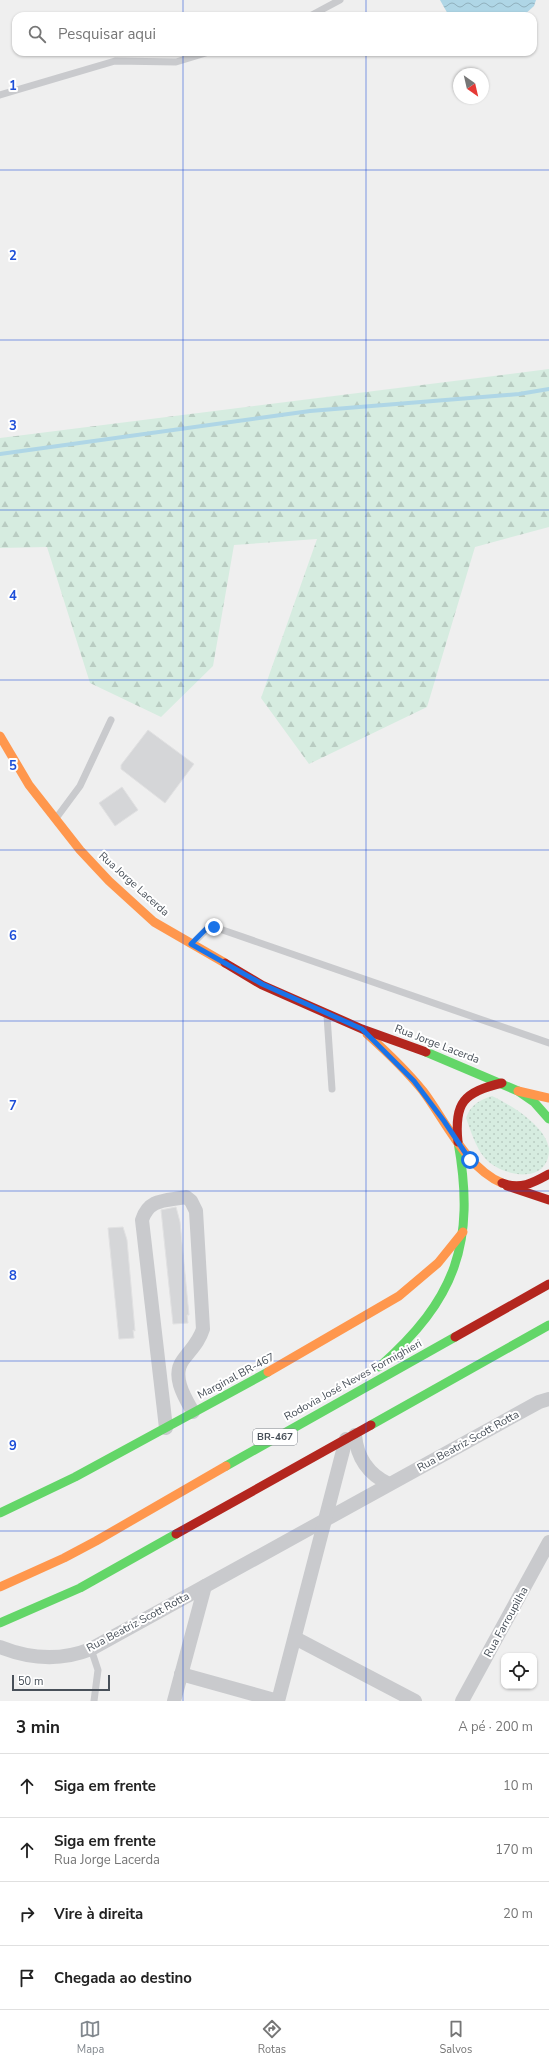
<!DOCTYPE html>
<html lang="pt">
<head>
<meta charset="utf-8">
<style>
  :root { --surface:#fff; --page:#f2f2f2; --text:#222; --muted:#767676; --line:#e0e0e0; --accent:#82888e }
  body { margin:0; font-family:"Nunito Sans",sans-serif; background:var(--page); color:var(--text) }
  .controls { position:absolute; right:12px; bottom:12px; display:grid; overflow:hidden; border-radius:8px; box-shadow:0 1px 3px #0004 }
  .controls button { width:36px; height:36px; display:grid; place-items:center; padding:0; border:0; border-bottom:1px solid var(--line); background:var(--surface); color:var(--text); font:20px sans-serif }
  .compass { position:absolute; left:453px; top:68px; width:36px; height:36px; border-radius:50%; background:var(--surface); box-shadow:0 1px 3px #0004; rotate:146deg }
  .scale { position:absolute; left:12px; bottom:10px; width:98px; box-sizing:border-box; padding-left:4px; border:2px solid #485059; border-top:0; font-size:11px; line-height:14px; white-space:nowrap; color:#485059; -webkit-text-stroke:3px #fff; paint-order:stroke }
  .stop { position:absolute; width:12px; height:12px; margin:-9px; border:3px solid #1a73e8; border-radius:50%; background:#fff }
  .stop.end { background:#1a73e8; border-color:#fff; box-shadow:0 1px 4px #0008 }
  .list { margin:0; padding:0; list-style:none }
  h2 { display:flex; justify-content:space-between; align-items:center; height:52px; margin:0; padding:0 16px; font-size:17px }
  h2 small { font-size:13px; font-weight:400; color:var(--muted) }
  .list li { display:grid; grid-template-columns:26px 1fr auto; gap:12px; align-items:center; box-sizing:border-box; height:64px; padding:0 16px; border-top:1px solid var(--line) }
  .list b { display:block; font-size:15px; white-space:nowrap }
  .list p { margin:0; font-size:13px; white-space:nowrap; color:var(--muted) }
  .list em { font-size:13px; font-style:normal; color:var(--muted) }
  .icon { flex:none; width:22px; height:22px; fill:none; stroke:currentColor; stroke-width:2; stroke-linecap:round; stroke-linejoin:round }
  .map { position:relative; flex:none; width:549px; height:1701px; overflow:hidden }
  .search { position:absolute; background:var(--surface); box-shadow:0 1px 3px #0004; left:12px; right:12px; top:12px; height:44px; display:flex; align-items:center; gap:10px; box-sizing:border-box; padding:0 14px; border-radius:12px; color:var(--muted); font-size:15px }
  .sheet { height:308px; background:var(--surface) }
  nav { display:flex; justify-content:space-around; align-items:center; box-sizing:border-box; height:56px; border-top:1px solid var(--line); background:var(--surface); font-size:11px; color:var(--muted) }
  nav a { display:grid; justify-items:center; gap:2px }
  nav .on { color:var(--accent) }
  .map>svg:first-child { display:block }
  .grass { fill:url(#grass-dots) }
  .forest { fill:url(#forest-firs) }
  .water { fill:url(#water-waves) }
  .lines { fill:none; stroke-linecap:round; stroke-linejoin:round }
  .stream { stroke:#afd6e6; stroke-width:4 }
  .building { fill:#d5d6d8; stroke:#e1e1e2 }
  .lane { stroke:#c9cacd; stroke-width:7 }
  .street { stroke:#c9cacd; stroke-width:14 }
  .fast { stroke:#63d668; stroke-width:9 }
  .slow { stroke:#ff974d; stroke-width:9 }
  .jam { stroke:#b3261e; stroke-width:9 }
  .route { stroke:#1a73e8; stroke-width:5 }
  .grid { fill:none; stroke:#1d4ed8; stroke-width:1; stroke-opacity:0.55 }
  .labels { text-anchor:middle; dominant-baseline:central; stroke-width:4; stroke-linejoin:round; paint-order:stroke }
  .shield { fill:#fff; stroke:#7f848b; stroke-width:1 }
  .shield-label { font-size:10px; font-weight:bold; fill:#485059 }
  .street-label { font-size:11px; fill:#485059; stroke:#fff }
  .grid-label { font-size:13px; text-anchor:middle; font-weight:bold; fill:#1d4ed8; stroke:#fff; stroke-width:4; stroke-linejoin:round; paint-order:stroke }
</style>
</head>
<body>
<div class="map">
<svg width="549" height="1701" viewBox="0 0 549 1701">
  <defs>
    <pattern id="grass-dots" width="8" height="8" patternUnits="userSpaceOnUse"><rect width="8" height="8" fill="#d6ece0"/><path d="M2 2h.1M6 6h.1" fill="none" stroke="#b9ccc2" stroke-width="1.8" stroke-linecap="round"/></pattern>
    <pattern id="forest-firs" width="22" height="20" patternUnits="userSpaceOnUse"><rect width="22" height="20" fill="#d6ece0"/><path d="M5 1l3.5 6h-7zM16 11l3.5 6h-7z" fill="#b9ccc2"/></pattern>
    <pattern id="water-waves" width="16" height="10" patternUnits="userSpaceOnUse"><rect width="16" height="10" fill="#afd6e6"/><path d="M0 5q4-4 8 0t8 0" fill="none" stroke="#90b0bd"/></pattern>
  </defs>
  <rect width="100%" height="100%" fill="#efefef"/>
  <path class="grass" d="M 492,1096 C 511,1105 546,1126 549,1149 C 549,1187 499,1176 484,1157 C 475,1146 471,1131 466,1118 C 471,1104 480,1100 492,1096 Z"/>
  <path class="forest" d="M 549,369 L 549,527 L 475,547 L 427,707 L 309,764 L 261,698 L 317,539 L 234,545 L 213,666 L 161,717 L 90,683 L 47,547 L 0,548 L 0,438 Z"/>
  <path class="water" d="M 440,0 L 536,0 L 534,6 L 523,16 L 449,16 Z"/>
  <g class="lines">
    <path class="stream" d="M 0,454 L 310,411 L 519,394 L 549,389"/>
  </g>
  <g class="building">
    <path d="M 148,730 L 194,764 L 165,803 L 121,769 L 121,765 Z"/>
    <path d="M 122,787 L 138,810 L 115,826 L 99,803 Z"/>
    <path d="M 176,1207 L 180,1222 L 189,1315 L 187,1315 L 188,1323 L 173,1324 L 161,1210 Z"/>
    <path d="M 123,1227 L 127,1240 L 135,1331 L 133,1330 L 134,1338 L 119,1339 L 108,1228 Z"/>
  </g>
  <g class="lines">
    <g class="lane">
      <path d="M 310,16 L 340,0"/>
      <path d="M 0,95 L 115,61 L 176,62 L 209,52"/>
      <path d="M 57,817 L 80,786 L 111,720"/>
      <path d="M 193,943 L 209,927 L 214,927 L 549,1043"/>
      <path d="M 327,1016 L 332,1089"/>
      <path d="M 91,1649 L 98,1670 L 94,1701"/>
    </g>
    <g class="street">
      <path d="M 166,1428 L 142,1220 C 149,1198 166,1201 186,1197 L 191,1201 L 196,1211 L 203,1329 C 199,1342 191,1349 183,1360 C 171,1376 185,1398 193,1412"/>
      <path d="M 355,1435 C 357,1458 368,1474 389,1484"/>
      <path d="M 295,1638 L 415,1701"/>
      <path d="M 0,1647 C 30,1659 61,1661 91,1649 L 539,1402 L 549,1399"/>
      <path d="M 181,1674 L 278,1701"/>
      <path d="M 174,1701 L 205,1586"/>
      <path d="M 278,1701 L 346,1439"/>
      <path d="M 462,1701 L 549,1542"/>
    </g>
    <g class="fast">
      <path d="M 426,1052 L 518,1091 L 534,1102 L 549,1119"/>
      <path d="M 379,1367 C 456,1299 476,1243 458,1142"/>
      <path d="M 371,1425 L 549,1325"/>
      <path d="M 226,1466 L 455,1337"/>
      <path d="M 0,1513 L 75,1477 L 268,1372"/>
      <path d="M 0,1623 L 80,1588 L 176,1534"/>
    </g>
    <g class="slow">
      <path d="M 0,736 L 29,785 L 80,850 L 109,881 L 154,922 L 225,963"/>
      <path d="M 367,1034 C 387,1052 406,1070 423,1091 C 445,1120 467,1169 502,1183"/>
      <path d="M 518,1091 L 549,1098"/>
      <path d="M 268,1372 L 399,1296 L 438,1263 L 463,1232"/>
      <path d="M 0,1587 L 64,1558 L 96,1541 L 226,1466"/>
    </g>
    <g class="jam">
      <path d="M 225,963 L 262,985 L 362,1029 L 426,1052"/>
      <path d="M 458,1142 C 454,1102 464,1092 502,1083"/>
      <path d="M 502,1183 C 520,1190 533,1183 549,1174"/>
      <path d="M 507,1186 L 549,1200"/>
      <path d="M 455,1337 L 549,1284"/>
      <path d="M 176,1534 L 371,1425"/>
    </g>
  </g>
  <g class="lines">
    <path class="route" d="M 214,927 L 208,927 L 191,944 L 262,984 L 362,1029 L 414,1081 L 444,1121 L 470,1160"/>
  </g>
  <path class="grid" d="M 183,0 L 183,16M 366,0 L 366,16M 183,52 L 183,1701M 366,52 L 366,1701M 0,170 L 549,170M 0,340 L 549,340M 0,510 L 549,510M 0,680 L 549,680M 0,850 L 549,850M 0,1021 L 549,1021M 0,1191 L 549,1191M 0,1361 L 549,1361M 0,1531 L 549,1531"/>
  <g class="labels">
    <rect class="shield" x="253" y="1429" width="44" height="16" rx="3"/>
    <g class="shield-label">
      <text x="275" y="1437">BR-467</text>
    </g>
    <g class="street-label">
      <text transform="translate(134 884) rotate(42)">Rua Jorge Lacerda</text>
      <text transform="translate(437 1044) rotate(21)">Rua Jorge Lacerda</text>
      <text transform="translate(236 1376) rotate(-28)">Marginal BR-467</text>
      <text transform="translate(353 1380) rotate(-29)">Rodovia José Neves Formighieri</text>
      <text transform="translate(468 1441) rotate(-29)">Rua Beatriz Scott Rotta</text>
      <text transform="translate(138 1622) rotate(-28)">Rua Beatriz Scott Rotta</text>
      <text transform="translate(506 1622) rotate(-61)">Rua Farroupilha</text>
    </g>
  </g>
  <g class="grid-label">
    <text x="13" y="90">1</text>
    <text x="13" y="260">2</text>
    <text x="13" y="430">3</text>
    <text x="13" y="600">4</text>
    <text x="13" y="770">5</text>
    <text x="13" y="940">6</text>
    <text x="13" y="1110">7</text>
    <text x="13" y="1280">8</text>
    <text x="13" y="1450">9</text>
  </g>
</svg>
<div class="controls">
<button><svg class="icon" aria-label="locate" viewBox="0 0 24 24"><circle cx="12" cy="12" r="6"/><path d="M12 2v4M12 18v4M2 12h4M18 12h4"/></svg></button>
</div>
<svg class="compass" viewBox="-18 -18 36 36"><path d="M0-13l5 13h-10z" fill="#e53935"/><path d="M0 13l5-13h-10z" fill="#767676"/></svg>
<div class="scale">50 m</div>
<div class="stop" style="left:470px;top:1160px"></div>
<div class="stop end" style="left:214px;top:927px"></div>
<div class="search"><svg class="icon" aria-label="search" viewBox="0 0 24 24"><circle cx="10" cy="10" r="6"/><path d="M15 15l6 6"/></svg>Pesquisar aqui</div>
</div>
<section class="sheet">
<h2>3 min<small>A pé · 200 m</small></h2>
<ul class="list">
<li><svg class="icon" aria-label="ahead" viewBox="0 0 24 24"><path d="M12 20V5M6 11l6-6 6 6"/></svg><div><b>Siga em frente</b></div><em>10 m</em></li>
<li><svg class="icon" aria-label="ahead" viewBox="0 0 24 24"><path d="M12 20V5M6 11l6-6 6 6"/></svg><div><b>Siga em frente</b><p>Rua Jorge Lacerda</p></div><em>170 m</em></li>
<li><svg class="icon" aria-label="right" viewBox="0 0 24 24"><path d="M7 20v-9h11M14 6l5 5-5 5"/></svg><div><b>Vire à direita</b></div><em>20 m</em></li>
<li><svg class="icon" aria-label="arrive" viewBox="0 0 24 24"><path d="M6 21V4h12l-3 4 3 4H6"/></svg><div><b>Chegada ao destino</b></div></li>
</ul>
</section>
<nav>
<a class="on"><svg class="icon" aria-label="map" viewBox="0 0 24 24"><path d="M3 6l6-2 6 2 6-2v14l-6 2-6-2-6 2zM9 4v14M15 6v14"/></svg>Mapa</a>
<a><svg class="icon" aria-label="directions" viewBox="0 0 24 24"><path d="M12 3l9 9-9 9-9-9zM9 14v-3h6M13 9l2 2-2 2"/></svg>Rotas</a>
<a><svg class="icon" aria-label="saved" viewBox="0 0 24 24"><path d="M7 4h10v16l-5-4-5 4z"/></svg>Salvos</a>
</nav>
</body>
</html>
